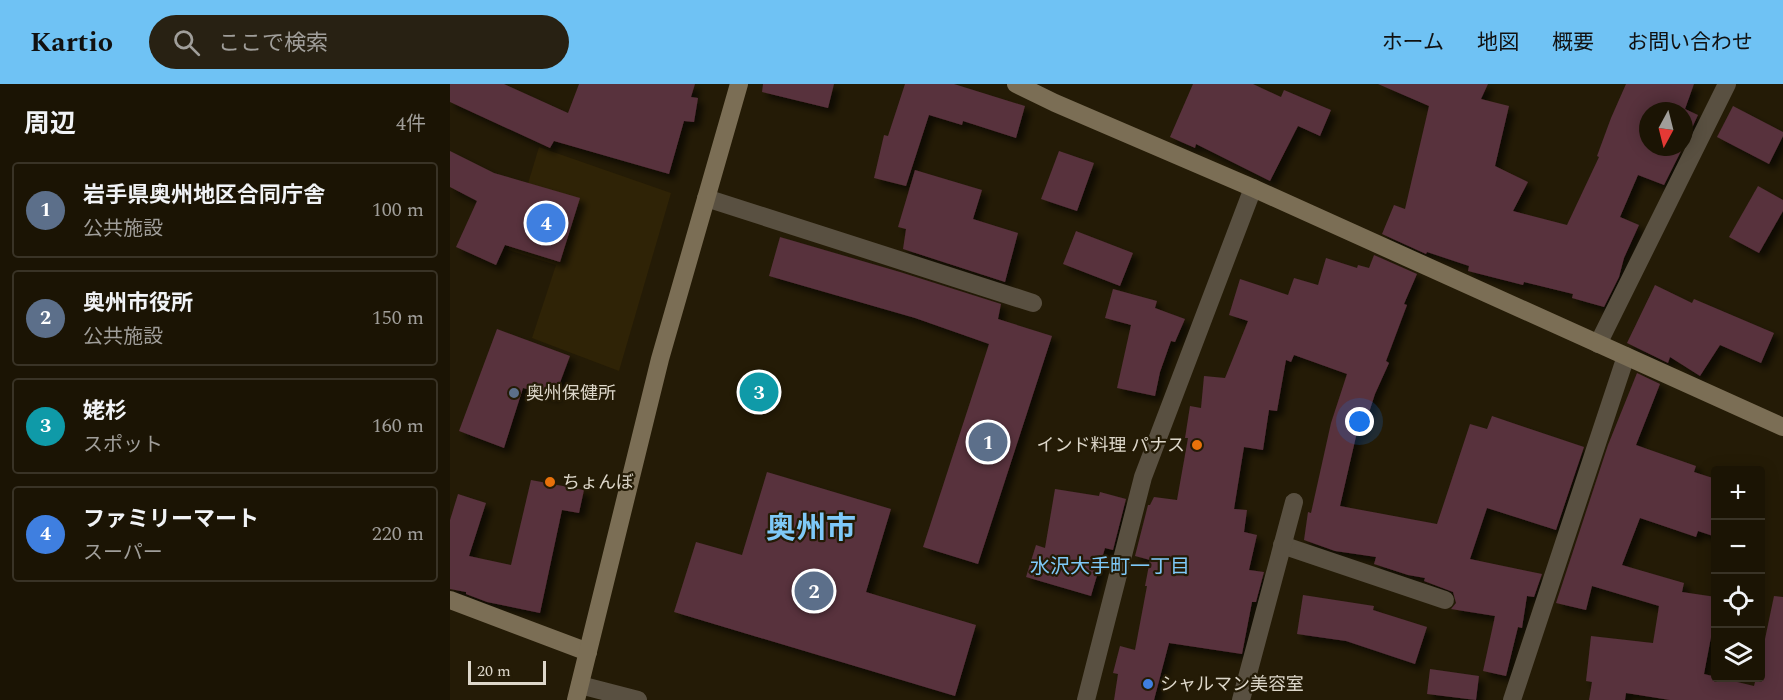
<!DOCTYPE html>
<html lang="ja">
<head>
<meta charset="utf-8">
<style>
  :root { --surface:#1b1404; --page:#282113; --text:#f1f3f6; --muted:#a09e9a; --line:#393326; --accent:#6fc2f4 }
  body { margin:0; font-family:Spectral,"Noto Sans JP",serif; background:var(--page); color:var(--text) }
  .controls { position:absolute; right:18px; bottom:18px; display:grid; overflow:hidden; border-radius:6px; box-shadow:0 3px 15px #0003 }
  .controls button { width:54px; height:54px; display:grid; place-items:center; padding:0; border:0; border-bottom:2px solid var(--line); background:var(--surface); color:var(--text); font:30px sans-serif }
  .compass { position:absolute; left:1189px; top:18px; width:54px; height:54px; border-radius:50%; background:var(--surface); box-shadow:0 3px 15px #0003; rotate:187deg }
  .scale { position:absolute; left:18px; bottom:15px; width:78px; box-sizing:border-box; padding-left:6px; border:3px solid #ddd7ca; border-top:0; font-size:16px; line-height:21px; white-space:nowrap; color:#ddd7ca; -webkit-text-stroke:4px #241b06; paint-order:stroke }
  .you { position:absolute; left:910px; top:338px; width:21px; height:21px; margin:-15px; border:4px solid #fff; border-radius:50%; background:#1a73e8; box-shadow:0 0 0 9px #1a73e833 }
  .badge { display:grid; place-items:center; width:39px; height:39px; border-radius:50%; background:var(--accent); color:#fff; font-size:20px; font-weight:700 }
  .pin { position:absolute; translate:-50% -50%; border:3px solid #fff; box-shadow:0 2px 6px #0006 }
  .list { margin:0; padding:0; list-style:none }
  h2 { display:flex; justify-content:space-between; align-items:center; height:78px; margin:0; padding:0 24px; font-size:26px }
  h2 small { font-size:20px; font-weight:400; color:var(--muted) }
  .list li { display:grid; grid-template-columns:39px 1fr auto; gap:18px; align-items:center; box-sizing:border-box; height:96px; margin:0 12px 12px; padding:0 12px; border:2px solid var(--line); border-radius:6px }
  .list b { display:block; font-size:22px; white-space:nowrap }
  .list p { margin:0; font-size:20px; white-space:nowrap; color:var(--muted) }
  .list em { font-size:20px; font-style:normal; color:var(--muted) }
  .icon { flex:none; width:33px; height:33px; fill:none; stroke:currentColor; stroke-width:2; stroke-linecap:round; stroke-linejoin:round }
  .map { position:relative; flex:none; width:1333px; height:616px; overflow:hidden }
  header { display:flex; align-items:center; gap:36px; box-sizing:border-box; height:84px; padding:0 30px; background:var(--accent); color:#111 }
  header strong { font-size:28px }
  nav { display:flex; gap:33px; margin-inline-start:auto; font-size:21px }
  .search { width:420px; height:54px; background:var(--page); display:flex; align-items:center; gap:15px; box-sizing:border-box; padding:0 21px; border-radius:33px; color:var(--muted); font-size:22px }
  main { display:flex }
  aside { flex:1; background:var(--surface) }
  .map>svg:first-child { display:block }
  .built { fill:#2f2306 }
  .building { fill:#58313d; filter:url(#shadow) }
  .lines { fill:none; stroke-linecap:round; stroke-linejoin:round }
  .street { stroke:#595041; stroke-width:18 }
  .secondary { stroke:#7b6e55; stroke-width:18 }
  .service-dot { fill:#5c6f8a; stroke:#241b06; stroke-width:2 }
  .food-dot { fill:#e8710a; stroke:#241b06; stroke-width:2 }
  .shop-dot { fill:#3f7fe0; stroke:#241b06; stroke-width:2 }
  .labels { text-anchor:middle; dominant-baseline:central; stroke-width:4.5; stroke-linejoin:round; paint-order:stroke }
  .poi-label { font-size:18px; fill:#ddd7ca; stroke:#241b06; text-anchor:start }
  .neighbourhood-label { font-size:20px; fill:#7ec9f8; stroke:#241b06 }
  .town-label { font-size:30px; font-weight:bold; fill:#7ec9f8; stroke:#241b06 }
</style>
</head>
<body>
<header>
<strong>Kartio</strong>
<div class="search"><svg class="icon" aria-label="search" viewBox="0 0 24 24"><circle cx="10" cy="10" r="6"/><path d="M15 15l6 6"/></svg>ここで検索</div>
<nav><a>ホーム</a><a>地図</a><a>概要</a><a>お問い合わせ</a></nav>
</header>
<main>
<aside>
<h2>周辺<small>4件</small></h2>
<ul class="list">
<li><span class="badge" style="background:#5c6f8a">1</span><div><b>岩手県奥州地区合同庁舎</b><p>公共施設</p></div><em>100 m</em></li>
<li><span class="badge" style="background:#5c6f8a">2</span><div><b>奥州市役所</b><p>公共施設</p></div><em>150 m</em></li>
<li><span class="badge" style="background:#0f9aa8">3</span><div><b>姥杉</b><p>スポット</p></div><em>160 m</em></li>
<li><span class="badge" style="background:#3f7fe0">4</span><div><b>ファミリーマート</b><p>スーパー</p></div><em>220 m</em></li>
</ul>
</aside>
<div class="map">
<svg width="1333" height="616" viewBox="0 0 1333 616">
  <defs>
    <filter id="shadow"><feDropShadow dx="5.5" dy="5.5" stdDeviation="3" flood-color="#0009"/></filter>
  </defs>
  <rect width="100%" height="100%" fill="#241b06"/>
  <path class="built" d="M 89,63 L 221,109 L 169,287 L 82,254 L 106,181 L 58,166 Z"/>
  <g class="building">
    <path d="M 0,0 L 54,0 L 118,29 L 129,0 L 245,0 L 241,13 L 248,14 L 244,38 L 234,37 L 219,90 L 104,57 L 100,64 L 0,18 Z"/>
    <path d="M 313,0 L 384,0 L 378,24 L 312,8 Z"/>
    <path d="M 455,0 L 504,0 L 575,22 L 566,54 L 513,37 L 512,41 L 479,31 L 456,102 L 424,94 L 434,51 L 438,52 Z"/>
    <path d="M 743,0 L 803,0 L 831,13 L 834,6 L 881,26 L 870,52 L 848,42 L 820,97 L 746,60 L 745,64 L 720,53 Z"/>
    <path d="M 928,0 L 1038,0 L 1031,15 L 1059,22 L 1045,82 L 1078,98 L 1063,127 L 1117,141 L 1149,73 L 1147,72 L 1161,34 L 1176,0 L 1244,0 L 1235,25 L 1248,31 L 1234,61 L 1234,27 L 1198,27 L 1198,63 L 1233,63 L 1214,101 L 1188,91 L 1170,133 L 1189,141 L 1174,174 L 1169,193 L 1154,223 L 1122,214 L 1123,210 L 1074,198 L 1073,201 L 1018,187 L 1019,182 L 977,168 L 976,170 L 932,150 L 944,121 L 955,125 L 979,22 Z"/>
    <path d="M 1283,22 L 1333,48 L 1333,52 L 1319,80 L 1267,53 Z"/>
    <path d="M 0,67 L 44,89 L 130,114 L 110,178 L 55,161 L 46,181 L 6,163 L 27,117 L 0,103 Z"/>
    <path d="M 609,67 L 644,79 L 627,127 L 591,115 Z"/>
    <path d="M 465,86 L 532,106 L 523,135 L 568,149 L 555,198 L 453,165 L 456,145 L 448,143 Z"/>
    <path d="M 1308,102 L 1333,116 L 1333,127 L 1309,169 L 1279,153 Z"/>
    <path d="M 626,147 L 683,169 L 670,202 L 613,180 Z"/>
    <path d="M 330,153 L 450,188 L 551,220 L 548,235 L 602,252 L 528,480 L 473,463 L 539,260 L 465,234 L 319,192 Z"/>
    <path d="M 924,171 L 967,190 L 954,220 L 957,221 L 936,277 L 939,279 L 925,310 L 912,350 L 907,348 L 890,422 L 987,440 L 1020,340 L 1037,345 L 1042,332 L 1134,363 L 1106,446 L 1037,424 L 1020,475 L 1092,490 L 1084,513 L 1077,512 L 1072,544 L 1068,543 L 1056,592 L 1033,587 L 1045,532 L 1001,525 L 1006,519 L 1003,508 L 974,497 L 975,494 L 958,491 L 924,480 L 926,473 L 885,467 L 854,456 L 858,428 L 861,429 L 881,339 L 897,290 L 844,271 L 841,278 L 836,276 L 827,327 L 819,326 L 813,366 L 794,363 L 784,425 L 797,426 L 794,448 L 807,451 L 799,486 L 814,488 L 806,518 L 802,518 L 792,570 L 719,559 L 704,616 L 664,616 L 668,590 L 663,589 L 670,562 L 685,566 L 697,502 L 695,502 L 700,476 L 685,472 L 698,421 L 700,421 L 704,413 L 727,416 L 738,354 L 735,354 L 740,322 L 751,324 L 754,292 L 775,294 L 798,237 L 779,231 L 790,195 L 838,211 L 844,194 L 868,201 L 876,174 L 907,184 L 908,181 L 919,184 Z"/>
    <path d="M 1205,201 L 1242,219 L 1244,215 L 1324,249 L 1311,279 L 1270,261 L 1250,292 L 1220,273 L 1218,279 L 1177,259 Z"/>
    <path d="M 663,205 L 707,217 L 705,224 L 735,235 L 725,258 L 721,257 L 710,288 L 705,312 L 667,304 L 681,241 L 655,234 Z"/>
    <path d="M 47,245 L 120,272 L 105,312 L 73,304 L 54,364 L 9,347 Z"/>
    <path d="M 1187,289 L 1210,300 L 1186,361 L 1246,382 L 1244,388 L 1266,395 L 1266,453 L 1248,447 L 1246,453 L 1190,434 L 1172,481 L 1234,499 L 1232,508 L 1266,513 L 1266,549 L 1262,548 L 1254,590 L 1304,602 L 1306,594 L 1311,594 L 1311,574 L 1324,512 L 1333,513 L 1333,616 L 1220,616 L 1176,609 L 1175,616 L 1139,616 L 1142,598 L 1136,597 L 1141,552 L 1203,559 L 1209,522 L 1142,502 L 1136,526 L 1106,519 L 1158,361 Z"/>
    <path d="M 317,388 L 441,425 L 416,508 L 526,541 L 505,612 L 224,528 L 246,458 L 292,471 Z"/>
    <path d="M 81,396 L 134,406 L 129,429 L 112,426 L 90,529 L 37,518 L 16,510 L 16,508 L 0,505 L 0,436 L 8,410 L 36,419 L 19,472 L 61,481 Z"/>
    <path d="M 605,405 L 649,412 L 650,408 L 676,415 L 663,466 L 655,464 L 641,512 L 576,493 L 586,461 L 595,464 Z"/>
    <path d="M 853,511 L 924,522 L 923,526 L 977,543 L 965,580 L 896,557 L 847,550 Z"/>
    <path d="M 980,585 L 1029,592 L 1026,616 L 977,610 Z"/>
  </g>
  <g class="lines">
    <g class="street">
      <path d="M 256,114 L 583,219"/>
      <path d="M 1148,260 L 1277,0"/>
      <path d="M 832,461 L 995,516"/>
      <path d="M 130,601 L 188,616"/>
      <path d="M 636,616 L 693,393 L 803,104"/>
      <path d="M 791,616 L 844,418"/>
      <path d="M 1062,616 L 1176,272"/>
    </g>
    <g class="secondary">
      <path d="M 566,0 L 605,19 L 803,104 L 1333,343"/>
      <path d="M 0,516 L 138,568"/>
      <path d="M 126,616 L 210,275 L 289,0"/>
    </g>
  </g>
  <circle class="service-dot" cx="64" cy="309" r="6"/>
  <g class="food-dot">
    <circle cx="747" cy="361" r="6"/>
    <circle cx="100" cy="398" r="6"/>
  </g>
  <circle class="shop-dot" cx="698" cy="600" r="6"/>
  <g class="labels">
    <g class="poi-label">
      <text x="76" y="309">奥州保健所</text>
      <text x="735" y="361" text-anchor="end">インド料理 パナス</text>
      <text x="112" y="398">ちょんぼ</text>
      <text x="710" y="600">シャルマン美容室</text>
    </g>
    <g class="neighbourhood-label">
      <text x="660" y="483">水沢大手町一丁目</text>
    </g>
    <g class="town-label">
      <text x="361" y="445">奥州市</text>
    </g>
  </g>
</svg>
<div class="controls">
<button>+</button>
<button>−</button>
<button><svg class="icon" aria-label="locate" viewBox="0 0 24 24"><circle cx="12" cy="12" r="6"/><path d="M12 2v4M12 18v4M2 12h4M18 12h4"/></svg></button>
<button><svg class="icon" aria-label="layers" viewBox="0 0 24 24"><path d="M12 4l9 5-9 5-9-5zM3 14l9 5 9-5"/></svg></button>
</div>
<svg class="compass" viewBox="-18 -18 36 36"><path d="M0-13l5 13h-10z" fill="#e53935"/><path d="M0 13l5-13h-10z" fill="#a09e9a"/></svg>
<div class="scale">20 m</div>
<div class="you"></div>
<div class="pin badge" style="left:538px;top:358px;background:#5c6f8a">1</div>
<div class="pin badge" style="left:364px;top:507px;background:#5c6f8a">2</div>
<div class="pin badge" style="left:309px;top:308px;background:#0f9aa8">3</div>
<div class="pin badge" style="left:96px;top:139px;background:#3f7fe0">4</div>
</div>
</main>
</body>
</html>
